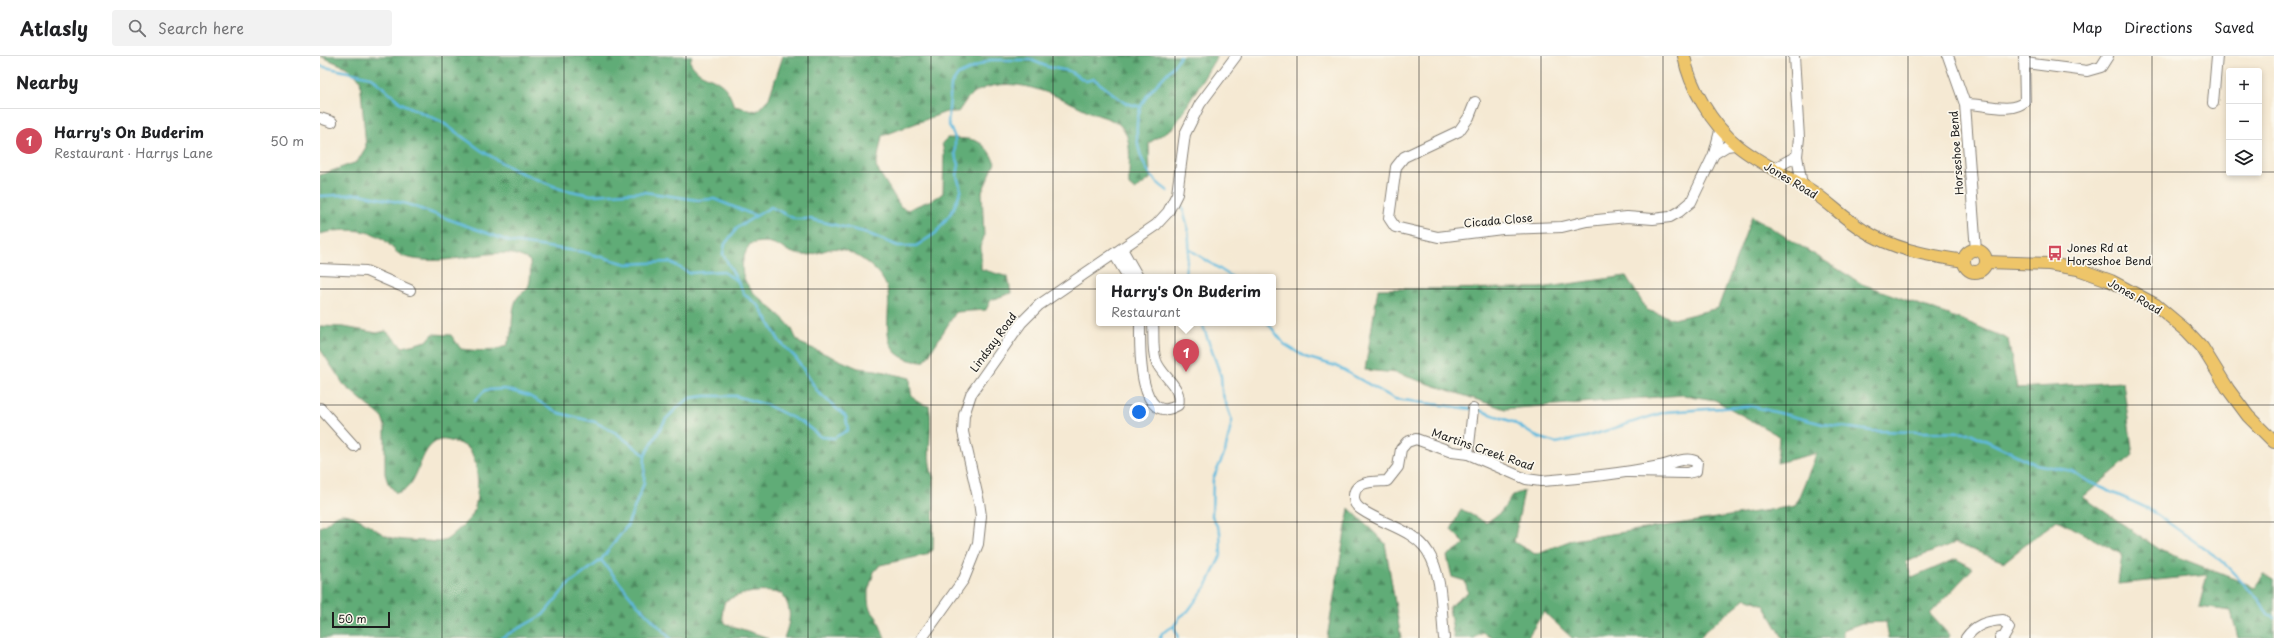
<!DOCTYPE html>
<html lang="en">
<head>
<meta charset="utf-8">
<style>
  :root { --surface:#fff; --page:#f2f2f2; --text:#202124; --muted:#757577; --line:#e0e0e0; --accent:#d1495b }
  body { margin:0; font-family:"Playpen Sans",sans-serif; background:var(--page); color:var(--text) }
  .controls { position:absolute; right:12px; top:12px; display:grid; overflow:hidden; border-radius:4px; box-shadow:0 2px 6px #0003 }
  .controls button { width:36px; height:36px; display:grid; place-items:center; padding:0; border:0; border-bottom:1px solid var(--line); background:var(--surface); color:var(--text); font:20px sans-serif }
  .scale { position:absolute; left:12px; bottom:10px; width:58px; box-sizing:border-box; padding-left:4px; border:2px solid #1c1c1c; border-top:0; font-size:11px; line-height:14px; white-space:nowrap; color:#1c1c1c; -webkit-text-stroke:3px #fbf7ec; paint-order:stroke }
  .you { position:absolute; left:819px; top:356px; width:14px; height:14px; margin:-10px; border:3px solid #fff; border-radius:50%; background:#1a73e8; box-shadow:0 0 0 6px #1a73e833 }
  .badge { display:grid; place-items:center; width:26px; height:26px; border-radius:50%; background:var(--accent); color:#fff; font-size:13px; font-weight:700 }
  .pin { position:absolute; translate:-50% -33px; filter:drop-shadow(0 1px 2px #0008) }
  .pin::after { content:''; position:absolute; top:21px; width:14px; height:12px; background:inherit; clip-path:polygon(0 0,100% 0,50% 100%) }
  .popup { position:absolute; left:776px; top:218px; width:180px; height:52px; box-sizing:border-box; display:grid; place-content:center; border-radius:4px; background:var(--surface); filter:drop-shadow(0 1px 3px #0005); font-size:13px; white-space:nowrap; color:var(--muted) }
  .popup b { font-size:15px; color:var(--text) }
  .popup::after { content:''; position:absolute; left:50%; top:100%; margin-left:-8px; border:8px solid transparent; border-top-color:var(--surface) }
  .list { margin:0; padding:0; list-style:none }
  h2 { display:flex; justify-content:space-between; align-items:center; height:52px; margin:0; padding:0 16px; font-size:17px }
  h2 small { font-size:13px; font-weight:400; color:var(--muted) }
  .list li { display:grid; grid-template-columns:26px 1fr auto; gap:12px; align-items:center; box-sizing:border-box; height:64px; padding:0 16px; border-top:1px solid var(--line) }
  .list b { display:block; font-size:15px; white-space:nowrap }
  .list p { margin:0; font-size:13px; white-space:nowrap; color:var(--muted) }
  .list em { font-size:13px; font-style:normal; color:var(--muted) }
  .icon { flex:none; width:22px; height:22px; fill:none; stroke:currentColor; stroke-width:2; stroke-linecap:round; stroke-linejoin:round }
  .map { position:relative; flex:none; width:1954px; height:582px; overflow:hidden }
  header { display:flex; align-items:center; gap:24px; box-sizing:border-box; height:56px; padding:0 20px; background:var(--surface); border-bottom:1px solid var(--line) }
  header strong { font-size:19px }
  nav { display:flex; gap:22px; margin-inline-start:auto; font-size:14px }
  .search { width:280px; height:36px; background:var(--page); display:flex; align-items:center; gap:10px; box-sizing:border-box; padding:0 14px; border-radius:4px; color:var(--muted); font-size:15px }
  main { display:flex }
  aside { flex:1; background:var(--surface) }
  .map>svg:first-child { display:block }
  .forest { fill:url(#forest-firs); stroke:#3e644a }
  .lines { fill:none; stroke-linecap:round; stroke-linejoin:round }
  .stream { stroke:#60bade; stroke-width:2.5 }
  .minor-casing { stroke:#888278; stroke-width:12 }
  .major-casing { stroke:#888278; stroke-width:14 }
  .minor { stroke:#fff; stroke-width:10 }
  .major { stroke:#eec569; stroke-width:12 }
  .grid { fill:none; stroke:#1c1c1c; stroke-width:1; stroke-opacity:0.55 }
  .labels { text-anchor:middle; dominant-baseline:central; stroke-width:3.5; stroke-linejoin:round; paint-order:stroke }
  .street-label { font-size:11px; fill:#1c1c1c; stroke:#fbf7ec }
  .poi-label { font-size:11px; fill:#1c1c1c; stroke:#fbf7ec; text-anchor:start }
</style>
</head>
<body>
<header>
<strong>Atlasly</strong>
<div class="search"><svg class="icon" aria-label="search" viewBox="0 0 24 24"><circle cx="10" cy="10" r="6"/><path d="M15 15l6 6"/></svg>Search here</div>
<nav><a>Map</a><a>Directions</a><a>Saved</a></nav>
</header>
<main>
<aside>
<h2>Nearby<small></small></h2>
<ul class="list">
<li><span class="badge">1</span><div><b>Harry's On Buderim</b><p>Restaurant · Harrys Lane</p></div><em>50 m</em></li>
</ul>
</aside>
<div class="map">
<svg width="1954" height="582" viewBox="0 0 1954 582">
  <defs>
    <pattern id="forest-firs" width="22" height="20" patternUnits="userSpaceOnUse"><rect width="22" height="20" fill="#60ac77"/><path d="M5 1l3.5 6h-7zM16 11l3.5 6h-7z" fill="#4e8b61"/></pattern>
  </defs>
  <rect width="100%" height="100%" fill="#fbf7ec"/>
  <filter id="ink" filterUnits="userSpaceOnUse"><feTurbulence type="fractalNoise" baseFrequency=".025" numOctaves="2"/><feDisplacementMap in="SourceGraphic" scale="8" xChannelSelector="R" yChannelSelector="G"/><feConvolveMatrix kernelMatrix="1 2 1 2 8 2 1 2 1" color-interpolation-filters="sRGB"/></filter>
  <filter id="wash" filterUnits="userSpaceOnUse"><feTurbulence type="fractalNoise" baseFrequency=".012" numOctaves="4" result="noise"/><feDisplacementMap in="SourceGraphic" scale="16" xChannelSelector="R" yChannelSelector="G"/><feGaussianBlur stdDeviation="0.9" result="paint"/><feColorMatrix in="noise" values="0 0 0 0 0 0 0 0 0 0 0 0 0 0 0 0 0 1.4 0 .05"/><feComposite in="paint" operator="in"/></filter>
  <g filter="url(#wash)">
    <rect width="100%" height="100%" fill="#f5e9d3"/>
    <g class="forest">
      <path d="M 0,0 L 372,0 L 370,6 C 380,22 388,18 401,28 C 408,33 411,42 414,50 L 437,55 L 449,42 L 463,0 L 897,0 L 854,71 L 829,87 L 830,123 L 815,134 L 809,129 C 808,113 813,88 804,74 C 798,63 780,61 770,56 C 735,39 688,14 651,39 C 646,43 642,51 638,56 L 626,56 L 562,80 L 556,111 L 581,151 L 588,154 C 600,147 612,146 623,137 L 624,97 L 622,87 L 627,82 C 654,83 663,81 675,107 L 662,136 L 664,181 L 661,189 L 661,213 L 688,221 L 691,237 L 671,244 L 666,254 L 636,256 L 605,305 C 596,306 592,305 584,302 C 559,291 571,259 568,236 C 565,217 538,197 520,193 C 507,190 496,201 482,199 C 459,196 459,181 430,188 C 405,230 446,242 469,269 C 474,274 473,280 480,287 L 538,312 L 556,314 L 590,322 C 591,340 590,345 609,350 C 614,374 604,400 614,423 L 613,494 L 606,499 L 560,509 L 554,516 L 548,535 L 548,544 L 550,553 L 557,562 L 565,582 L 464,582 C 470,565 473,554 462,538 C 443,533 422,536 405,545 C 402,554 401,560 406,568 L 449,582 L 0,582 L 0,471 C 8,468 14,458 23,458 C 40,459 54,475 69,481 C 80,485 93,484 105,485 C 111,485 120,487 126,484 C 131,481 149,464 152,459 C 160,445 160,404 148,392 C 144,389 139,387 134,386 C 130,385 124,383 120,384 C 96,391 102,433 76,437 L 68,427 L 65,418 L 65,370 L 62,361 L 24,329 L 0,293 L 0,270 L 24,271 L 57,277 L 66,275 L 83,291 L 107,285 L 113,278 L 131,279 L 141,293 C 158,295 171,296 186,290 C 195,276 190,262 195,247 C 197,239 202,238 207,233 C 212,226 210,213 210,205 C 188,190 157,201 132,203 C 119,205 102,205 89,202 C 75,200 71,187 60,181 C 43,172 18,173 0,178 L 0,119 L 37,106 L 46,91 L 40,23 L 26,11 Z"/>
      <path d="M 1432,160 L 1542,228 L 1645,265 L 1688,283 L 1697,332 L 1803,326 L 1813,399 L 1763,441 L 1842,495 L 1935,531 L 1944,518 L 1954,524 L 1954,582 L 1918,582 L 1911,555 L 1879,551 L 1887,519 L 1798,528 L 1802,498 L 1737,464 L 1684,506 L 1635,487 L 1586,506 L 1592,522 L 1636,503 L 1653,512 L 1610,558 L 1629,579 L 1628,582 L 1569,582 L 1566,566 L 1542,567 L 1523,574 L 1523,582 L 1463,582 L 1444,549 L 1426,542 L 1385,575 L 1380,582 L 1252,582 L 1224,556 L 1207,582 L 1173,582 L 1163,577 L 1154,582 L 1134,582 L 1129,551 L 1148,536 L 1145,525 L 1132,521 L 1127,500 L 1145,488 L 1131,474 L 1141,453 L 1166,467 L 1181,456 L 1193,439 L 1204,435 L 1194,486 L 1215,498 L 1252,484 L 1475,450 L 1497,397 L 1457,407 L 1459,380 L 1395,344 L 1363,339 L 1185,353 L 1076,317 L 1045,314 L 1058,233 L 1220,232 L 1306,220 L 1327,254 L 1354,263 L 1398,252 Z"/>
      <path d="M 1029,452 L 1065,487 L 1081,582 L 1007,582 Z"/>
    </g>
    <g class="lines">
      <g class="stream">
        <path d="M 0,10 L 51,21 L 81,47 L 122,66 L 162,95 L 194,114 L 241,133 L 271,139 L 324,136 L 378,144 L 394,143 L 436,160"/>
        <path d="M 848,135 C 841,130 834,125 830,118 C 815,97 811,62 827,40 C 837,25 852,16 860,0"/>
        <path d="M 0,140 L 40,138 L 87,148 L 191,186 L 263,196 L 307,208 L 350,206 L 369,217 L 402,215 L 416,224"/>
        <path d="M 858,144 C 866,157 870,178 869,193 C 868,203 865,210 865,221"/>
        <path d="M 869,193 L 912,221"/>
        <path d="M 948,267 L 964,288 L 985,301 L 1016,310 L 1075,343 L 1151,353"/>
        <path d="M 155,345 L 165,334 L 185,333 L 209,340 L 239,357 L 275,366 L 296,377 L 325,399"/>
        <path d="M 1156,353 L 1193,366 L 1215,380 L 1236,387 L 1266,381 L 1345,356 L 1431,350 L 1503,368 L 1552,375 L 1650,377 L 1715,408 L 1752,415 L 1769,426 L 1829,453 L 1901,504 L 1940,545 L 1948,559 L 1954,562"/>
        <path d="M 281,504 L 316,547 L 350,582"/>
        <path d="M 854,570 L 858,582"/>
        <path d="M 181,582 L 223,559 L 247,530 L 281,504 L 307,470 L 324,427 L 325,399 L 346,363 L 359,350 L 370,342 L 385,340 L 416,340 L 447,349 L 483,367 L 501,381 L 514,382 L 528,374 L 526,361 L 498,336 L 476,302 L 460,286 L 439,250 L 425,239 L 403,198 L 405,188 L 418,171 L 451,151 L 475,163 L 490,163 L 544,176 L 578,190 L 596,190 L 616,177 L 633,154 L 641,134 L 637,120 L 639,108 L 635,98 L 635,82 L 628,67 L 631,29 L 638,19 L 670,4 L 711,4 L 728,11 L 749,15 L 766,25 L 774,23 L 805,47 L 821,51"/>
        <path d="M 840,582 L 842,577 L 854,570 L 860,561 L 868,555 L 887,529 L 901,499 L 900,476 L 892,460 L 893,423 L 905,396 L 912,365 L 902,336 L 901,320 L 882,267"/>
      </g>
    </g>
  </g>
  <g filter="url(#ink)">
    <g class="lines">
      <g class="minor-casing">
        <g id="minor">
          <path d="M 1474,0 L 1479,82 L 1477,100 L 1482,129"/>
          <path d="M 1628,0 L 1645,48 L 1656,195"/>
          <path d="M 1705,7 L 1767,15 L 1781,11 L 1788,0"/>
          <path d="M 1155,46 L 1149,61 L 1139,75 L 1084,101 L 1076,111 L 1069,162 L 1075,171 L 1118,181 L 1182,173 L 1242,171 L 1267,165 L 1307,161 L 1333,163 L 1350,161 L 1359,156 L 1371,146 L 1394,98 L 1400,75"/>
          <path d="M 1893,47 L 1897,0"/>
          <path d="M 1645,48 C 1663,47 1691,59 1705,45 L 1704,0"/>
          <path d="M 0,62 L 12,66"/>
          <path d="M 1394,98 L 1407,90 L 1414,89"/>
          <path d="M 1453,113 L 1477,100"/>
          <path d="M 802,193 L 818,221"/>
          <path d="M 794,198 L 808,221"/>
          <path d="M 0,213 L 46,215 L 90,234"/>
          <path d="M 820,267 C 820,287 817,373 858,349 C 863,331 842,321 836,305 C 832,293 834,279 833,267"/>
          <path d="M 0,352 L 34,390"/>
          <path d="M 1148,398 L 1153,353"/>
          <path d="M 602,582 L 644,523 L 658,488 L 661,460 L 659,446 L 643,376 L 644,359 L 651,338 L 701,267 L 719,249 L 836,169 L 848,156 L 857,138 L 865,78 L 880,48 L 916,0"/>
          <path d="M 1124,582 C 1121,555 1123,520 1108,496 C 1095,474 1062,468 1042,454 C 1037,451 1034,447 1034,442 C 1033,424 1055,426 1067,425 L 1078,411 L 1081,393 L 1087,386 L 1096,383 L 1132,396 L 1148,398 L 1206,423 L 1221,425 C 1261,422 1300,418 1340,410 C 1351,408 1367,399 1377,406 L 1376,415 L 1367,417 L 1309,416"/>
          <path d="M 1646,582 C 1655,569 1666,565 1683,564 L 1689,572 L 1684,581 L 1680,582"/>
        </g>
      </g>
      <g class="major-casing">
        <g id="major">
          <path d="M 1364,0 C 1367,17 1374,33 1383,48 C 1411,96 1442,105 1487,132 C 1507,144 1523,162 1543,174 C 1574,194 1608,199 1644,205"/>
          <circle cx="1655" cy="205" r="11"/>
          <path d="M 1666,206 L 1729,208 L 1758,213 L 1791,225 L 1836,249 L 1867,275 L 1882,291 L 1908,333 L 1928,360 L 1954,386"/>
        </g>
      </g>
      <use href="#minor" class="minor"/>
      <use href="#major" class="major"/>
    </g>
  </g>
  <path class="grid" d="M 122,0 L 122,582M 244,0 L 244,582M 366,0 L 366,582M 488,0 L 488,582M 611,0 L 611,582M 733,0 L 733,582M 855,0 L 855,582M 977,0 L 977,582M 1099,0 L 1099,582M 1221,0 L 1221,582M 1343,0 L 1343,582M 1466,0 L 1466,582M 1588,0 L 1588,582M 1710,0 L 1710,582M 1832,0 L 1832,582M 0,116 L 1909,116M 1939,116 L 1954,116M 0,233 L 1954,233M 0,349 L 1954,349M 0,466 L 1954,466"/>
  <defs>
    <g id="bus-bare" transform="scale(1.2)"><path d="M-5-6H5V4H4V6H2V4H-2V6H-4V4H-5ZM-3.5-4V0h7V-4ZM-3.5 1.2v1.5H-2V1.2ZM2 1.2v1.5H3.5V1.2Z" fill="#d1495b" stroke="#fbf7ec" stroke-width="2.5" paint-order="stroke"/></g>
  </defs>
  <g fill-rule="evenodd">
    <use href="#bus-bare" x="1735" y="197"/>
  </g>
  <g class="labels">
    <g class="street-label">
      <text transform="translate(1636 97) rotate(-94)">Horseshoe Bend</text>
      <text transform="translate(1471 124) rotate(31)">Jones Road</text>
      <text transform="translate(1178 164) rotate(-5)">Cicada Close</text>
      <text transform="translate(1815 240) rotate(30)">Jones Road</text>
      <text transform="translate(673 286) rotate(-54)">Lindsay Road</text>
      <text transform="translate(1163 393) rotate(19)">Martins Creek Road</text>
    </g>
    <g class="poi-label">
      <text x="1747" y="191">Jones Rd at<tspan x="1747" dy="13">Horseshoe Bend</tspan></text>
    </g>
  </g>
</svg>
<div class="controls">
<button>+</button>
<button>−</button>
<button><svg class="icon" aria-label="layers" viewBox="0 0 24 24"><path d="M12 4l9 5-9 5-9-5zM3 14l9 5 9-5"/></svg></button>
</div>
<div class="scale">50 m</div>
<div class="you"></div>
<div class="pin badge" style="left:866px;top:316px">1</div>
<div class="popup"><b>Harry's On Buderim</b>Restaurant</div>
</div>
</main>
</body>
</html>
